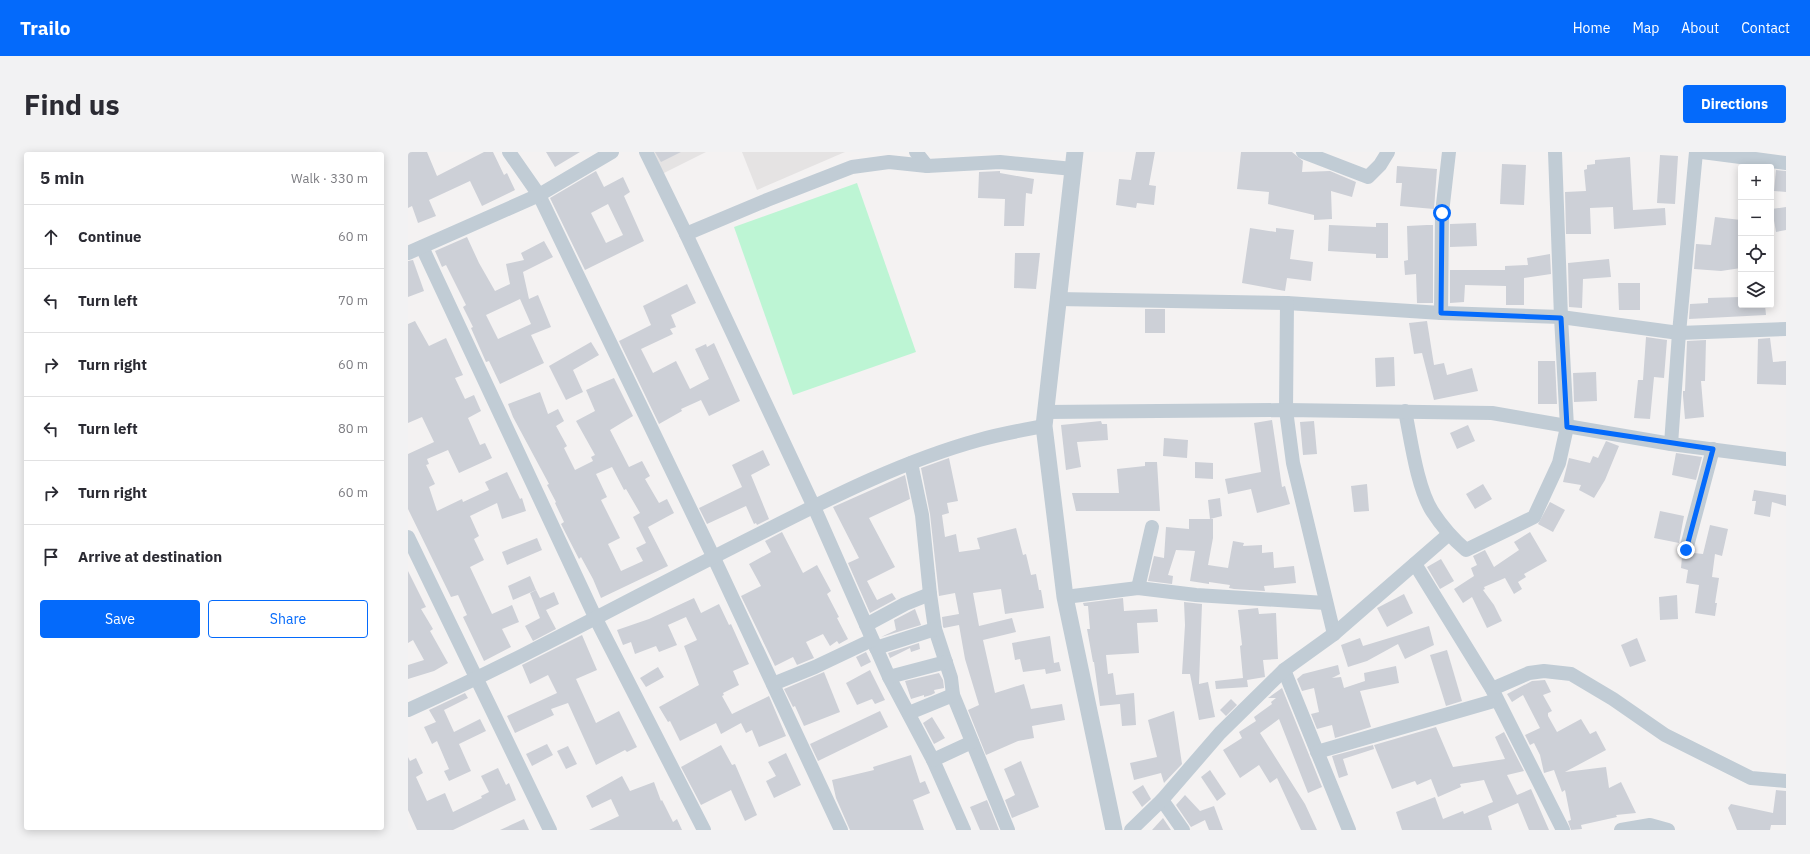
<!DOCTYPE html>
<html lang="en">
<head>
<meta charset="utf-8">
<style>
  :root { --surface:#fff; --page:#f2f2f3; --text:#2b2b33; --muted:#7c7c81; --line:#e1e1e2; --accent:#046afb }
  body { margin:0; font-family:"IBM Plex Sans",sans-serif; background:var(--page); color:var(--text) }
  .controls { position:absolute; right:12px; top:12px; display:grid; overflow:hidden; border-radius:4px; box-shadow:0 2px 10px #0003 }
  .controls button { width:36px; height:36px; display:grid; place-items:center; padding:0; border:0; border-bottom:1px solid var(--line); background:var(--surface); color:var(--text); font:20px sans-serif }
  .stop { position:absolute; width:12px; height:12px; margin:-9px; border:3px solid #046afb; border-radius:50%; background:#fff }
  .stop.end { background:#046afb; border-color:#fff; box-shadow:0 1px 4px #0008 }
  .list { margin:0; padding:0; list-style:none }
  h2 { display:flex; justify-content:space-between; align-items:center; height:52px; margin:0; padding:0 16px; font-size:17px }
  h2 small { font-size:13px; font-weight:400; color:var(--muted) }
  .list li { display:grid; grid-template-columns:26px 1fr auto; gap:12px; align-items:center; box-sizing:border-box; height:64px; padding:0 16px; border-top:1px solid var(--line) }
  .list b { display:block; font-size:15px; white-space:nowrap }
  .list em { font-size:13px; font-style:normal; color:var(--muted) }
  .actions { display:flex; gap:8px; padding:12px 16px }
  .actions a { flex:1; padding:9px 0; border:1px solid var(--accent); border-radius:4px; text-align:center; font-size:14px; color:var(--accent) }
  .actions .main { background:var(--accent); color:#fff }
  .icon { flex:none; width:22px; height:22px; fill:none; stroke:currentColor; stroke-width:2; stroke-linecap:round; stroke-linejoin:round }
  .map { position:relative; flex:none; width:1378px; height:678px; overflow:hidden; border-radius:4px }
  header { display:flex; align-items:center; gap:24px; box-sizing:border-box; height:56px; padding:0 20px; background:var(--accent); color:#fff }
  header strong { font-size:19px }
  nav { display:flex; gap:22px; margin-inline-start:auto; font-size:14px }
  .intro { display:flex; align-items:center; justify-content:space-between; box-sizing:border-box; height:96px; padding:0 24px }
  h1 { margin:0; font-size:28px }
  .button { padding:10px 18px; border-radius:4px; background:var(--accent); color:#fff; font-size:14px; font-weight:700 }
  main { display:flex; gap:24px; padding:0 24px }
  aside { flex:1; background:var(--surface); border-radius:4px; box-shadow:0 2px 10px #0003 }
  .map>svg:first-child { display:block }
  .education { fill:#e5e3e3 }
  .green { fill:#bdf5d4 }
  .building { fill:#cdd0d7; fill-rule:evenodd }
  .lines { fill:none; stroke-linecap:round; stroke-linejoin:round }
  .minor { stroke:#c1ccd5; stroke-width:14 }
  .tertiary { stroke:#c1ccd5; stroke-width:17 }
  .route { stroke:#046afb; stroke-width:5 }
</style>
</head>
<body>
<header>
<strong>Trailo</strong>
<nav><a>Home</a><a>Map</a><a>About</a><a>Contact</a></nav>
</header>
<div class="intro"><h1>Find us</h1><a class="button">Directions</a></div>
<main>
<aside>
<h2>5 min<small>Walk · 330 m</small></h2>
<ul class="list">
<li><svg class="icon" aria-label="ahead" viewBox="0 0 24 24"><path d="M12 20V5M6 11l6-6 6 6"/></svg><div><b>Continue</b></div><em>60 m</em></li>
<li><svg class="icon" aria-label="left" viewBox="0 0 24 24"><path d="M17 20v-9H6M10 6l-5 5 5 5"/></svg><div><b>Turn left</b></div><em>70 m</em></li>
<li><svg class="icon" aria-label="right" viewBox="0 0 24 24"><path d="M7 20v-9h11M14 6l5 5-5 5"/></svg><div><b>Turn right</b></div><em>60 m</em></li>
<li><svg class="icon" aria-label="left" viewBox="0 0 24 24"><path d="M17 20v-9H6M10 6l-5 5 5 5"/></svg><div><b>Turn left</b></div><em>80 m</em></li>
<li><svg class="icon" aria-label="right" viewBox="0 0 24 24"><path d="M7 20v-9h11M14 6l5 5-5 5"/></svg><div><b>Turn right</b></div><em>60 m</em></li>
<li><svg class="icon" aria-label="arrive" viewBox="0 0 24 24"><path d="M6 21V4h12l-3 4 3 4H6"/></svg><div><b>Arrive at destination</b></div></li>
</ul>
<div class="actions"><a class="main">Save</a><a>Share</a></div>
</aside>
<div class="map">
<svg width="1378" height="678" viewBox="0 0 1378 678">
  <rect width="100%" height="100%" fill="#f4f2f2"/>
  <g class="education">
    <path d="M 242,0 L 298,0 L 254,22 Z"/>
    <path d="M 334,0 L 437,0 L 349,38 Z"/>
  </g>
  <path class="green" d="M 449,31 L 508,200 L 385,243 L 326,75 Z"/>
  <g class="building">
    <path d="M 0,0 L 19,0 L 29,24 L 76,0 L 85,0 L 96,23 L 99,21 L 107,38 L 74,54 L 62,29 L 21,48 L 28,64 L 10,71 L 4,54 L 0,56 Z"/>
    <path d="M 138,0 L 172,0 L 147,15 Z"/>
    <path d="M 247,0 L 273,0 L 253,10 Z"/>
    <path d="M 728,0 L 747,0 L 741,33 L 748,34 L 746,53 L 729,51 L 728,56 L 708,53 L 711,27 L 723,28 Z"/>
    <path d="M 833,0 L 884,0 L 895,9 L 894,20 L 922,19 L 948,30 L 944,45 L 923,39 L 924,67 L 906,68 L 906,63 L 860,52 L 861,40 L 829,37 Z"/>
    <path d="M 1252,3 L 1270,4 L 1267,52 L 1249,51 Z"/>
    <path d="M 1222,5 L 1225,58 L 1257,56 L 1258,73 L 1206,77 L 1205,55 L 1182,56 L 1183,82 L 1158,82 L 1157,40 L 1178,39 L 1176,18 L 1179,17 L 1179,13 L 1187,12 L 1187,8 Z"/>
    <path d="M 1094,12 L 1118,13 L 1116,53 L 1092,52 Z"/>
    <path d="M 989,14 L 1029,17 L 1026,57 L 992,54 L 994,31 L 988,31 Z"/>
    <path d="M 1368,18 L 1378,19 L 1378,40 L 1366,39 Z"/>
    <path d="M 188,19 L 196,35 L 215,25 L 222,40 L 216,44 L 236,89 L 177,118 L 142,46 ZM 200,52 L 215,83 L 198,91 L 183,61 Z"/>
    <path d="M 592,19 L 592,21 L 626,27 L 624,42 L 618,41 L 616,74 L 596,74 L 597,47 L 570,46 L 571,20 Z"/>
    <path d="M 1378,55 L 1378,78 L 1368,80 L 1364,57 Z"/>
    <path d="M 1307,65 L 1333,68 L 1333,116 L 1313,119 L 1286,117 L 1288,92 L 1303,93 Z"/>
    <path d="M 968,71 L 980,71 L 980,106 L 968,106 L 968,102 L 920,99 L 921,73 L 968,75 Z"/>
    <path d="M 1068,71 L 1069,94 L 1042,95 L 1042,72 Z"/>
    <path d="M 1019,73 L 1025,73 L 1025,151 L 1009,151 L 1008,122 L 997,123 L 996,109 L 1000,108 L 999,74 Z"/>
    <path d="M 842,76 L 868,80 L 868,76 L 886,78 L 882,107 L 905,110 L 903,129 L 879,126 L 877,139 L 834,131 Z"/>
    <path d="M 59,85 L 71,111 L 87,139 L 102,132 L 98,112 L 116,108 L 113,101 L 136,89 L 145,105 L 115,120 L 121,147 L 130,143 L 143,175 L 123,183 L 136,211 L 92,232 L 81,209 L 78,210 L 63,176 L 65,175 L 55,155 L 58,153 L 38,113 L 34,115 L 27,99 ZM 112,147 L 123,172 L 90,187 L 78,163 Z"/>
    <path d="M 607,101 L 632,101 L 628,137 L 606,136 Z"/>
    <path d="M 1142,102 L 1143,122 L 1116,126 L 1116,153 L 1098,153 L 1098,134 L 1057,133 L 1056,150 L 1042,151 L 1042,118 L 1097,118 L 1097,114 L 1120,113 L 1119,106 Z"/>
    <path d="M 1201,107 L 1203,125 L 1175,127 L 1174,156 L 1161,155 L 1160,111 Z"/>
    <path d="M 5,108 L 16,139 L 0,145 L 0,109 Z"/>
    <path d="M 1210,131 L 1232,131 L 1232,158 L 1211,158 Z"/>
    <path d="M 279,132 L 288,151 L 263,163 L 268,175 L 262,177 L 265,182 L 233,197 L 245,221 L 268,209 L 282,237 L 301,227 L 287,197 L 298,192 L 299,195 L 306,191 L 332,249 L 301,264 L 293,248 L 273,257 L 274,259 L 251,272 L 211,189 L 243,173 L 235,154 Z"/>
    <path d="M 1332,145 L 1333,153 L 1357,153 L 1358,163 L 1281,167 L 1282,152 L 1300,151 L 1300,146 Z"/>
    <rect x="737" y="157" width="20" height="24"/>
    <path d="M 7,169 L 21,194 L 38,186 L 55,223 L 47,226 L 57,247 L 66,243 L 73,259 L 60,266 L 72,293 L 77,291 L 84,306 L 51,321 L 40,298 L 19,307 L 21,312 L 18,313 L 27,332 L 21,335 L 29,359 L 54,347 L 55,350 L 81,338 L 77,330 L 99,320 L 112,347 L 114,346 L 118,359 L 94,367 L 89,351 L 62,364 L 71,384 L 66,387 L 76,408 L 62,415 L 84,462 L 104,453 L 111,470 L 94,477 L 103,495 L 76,509 L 55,465 L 59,463 L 50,443 L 43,445 L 0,357 L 0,302 L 26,290 L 14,265 L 0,271 L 0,172 Z"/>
    <path d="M 1019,169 L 1026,213 L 1036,211 L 1039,223 L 1064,216 L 1070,239 L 1026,248 L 1014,201 L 1006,202 L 1001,171 Z"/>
    <path d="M 1238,185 L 1259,188 L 1256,226 L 1246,225 L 1242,267 L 1226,266 L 1230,228 L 1235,228 Z"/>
    <path d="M 1362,186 L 1365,210 L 1378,209 L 1378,233 L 1349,232 L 1350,187 Z"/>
    <path d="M 1298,188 L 1297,229 L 1293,229 L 1296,265 L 1277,267 L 1275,244 L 1275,239 L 1277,239 L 1279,189 Z"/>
    <path d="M 183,190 L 191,203 L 165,218 L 175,240 L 158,248 L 141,214 Z"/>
    <path d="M 986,205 L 987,234 L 968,235 L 967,206 Z"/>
    <path d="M 1130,209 L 1147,209 L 1149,252 L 1130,252 Z"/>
    <path d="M 1188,220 L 1189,249 L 1166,250 L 1165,221 Z"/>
    <path d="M 206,226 L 225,264 L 202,278 L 221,315 L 234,309 L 242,324 L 237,327 L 251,351 L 259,347 L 266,361 L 240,375 L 260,414 L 193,446 L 185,427 L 173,405 L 171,407 L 153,372 L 156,370 L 147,351 L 148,350 L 139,333 L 141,332 L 105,265 L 100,252 L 132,240 L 140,262 L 150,257 L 156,269 L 148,274 L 159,294 L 156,296 L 167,318 L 185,309 L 183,305 L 187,303 L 168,269 L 187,259 L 178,238 ZM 204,315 L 216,338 L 218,337 L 232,361 L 225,365 L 238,391 L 228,396 L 235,409 L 213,419 L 200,392 L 212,386 L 193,348 L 199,345 L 188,322 Z"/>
    <path d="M 864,268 L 874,335 L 877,334 L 882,352 L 849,361 L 843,337 L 820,342 L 817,327 L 853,320 L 846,271 Z"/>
    <path d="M 693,269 L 694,272 L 699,272 L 700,288 L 669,290 L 673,315 L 658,318 L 653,273 Z"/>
    <path d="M 906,269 L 909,302 L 895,303 L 892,270 Z"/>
    <path d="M 1060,273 L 1067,289 L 1049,297 L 1042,281 Z"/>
    <path d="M 756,286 L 780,288 L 779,306 L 755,304 Z"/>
    <path d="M 1198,289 L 1211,294 L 1197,328 L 1186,346 L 1171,338 L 1173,333 L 1155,330 L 1161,306 L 1182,311 L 1185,304 L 1190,306 Z"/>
    <path d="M 355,298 L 362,313 L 343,323 L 361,367 L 349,373 L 348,371 L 346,372 L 338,354 L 299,372 L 291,356 L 334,335 L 324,313 Z"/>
    <path d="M 1268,301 L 1294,305 L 1288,328 L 1264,323 Z"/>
    <path d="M 541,306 L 550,349 L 539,351 L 541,361 L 534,363 L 537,385 L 548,382 L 551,400 L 572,397 L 569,386 L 608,376 L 615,403 L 618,402 L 623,423 L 628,422 L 631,438 L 633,438 L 636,456 L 597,462 L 593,437 L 565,441 L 571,474 L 604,466 L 608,480 L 575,488 L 587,541 L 616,532 L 623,557 L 654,552 L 657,568 L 624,574 L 626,586 L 610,589 L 578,603 L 560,558 L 571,553 L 557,507 L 551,473 L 536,476 L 535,475 L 534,465 L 551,462 L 547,441 L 531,444 L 522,362 L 513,316 Z"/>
    <path d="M 737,310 L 749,310 L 752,359 L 668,359 L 664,341 L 711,341 L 709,317 L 737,314 Z"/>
    <path d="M 787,310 L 805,311 L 805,327 L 787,326 Z"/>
    <path d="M 497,323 L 502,347 L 461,366 L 487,415 L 459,429 L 469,448 L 484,441 L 488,447 L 462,461 L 440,411 L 451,406 L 425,355 Z"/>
    <path d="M 959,332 L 961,359 L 946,360 L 943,334 Z"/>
    <path d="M 1075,332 L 1084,347 L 1067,357 L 1058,342 Z"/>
    <path d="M 1346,338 L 1378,343 L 1378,354 L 1364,350 L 1362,365 L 1346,362 L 1348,349 L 1344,349 Z"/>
    <path d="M 812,346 L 814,364 L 802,367 L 800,348 Z"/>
    <path d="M 1142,350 L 1157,358 L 1145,380 L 1130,372 Z"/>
    <path d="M 1252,359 L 1276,364 L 1271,391 L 1246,386 Z"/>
    <path d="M 781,367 L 805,367 L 805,386 L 800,413 L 820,416 L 825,389 L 836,391 L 835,394 L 854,393 L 854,401 L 865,400 L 866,416 L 886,414 L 888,431 L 856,434 L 857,439 L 826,437 L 821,436 L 822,433 L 801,430 L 801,432 L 782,429 L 787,399 L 768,398 L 760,423 L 765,424 L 764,432 L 740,429 L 746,404 L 756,406 L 758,375 L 781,377 Z"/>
    <path d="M 1302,373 L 1320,377 L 1314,404 L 1307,402 L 1304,425 L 1311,426 L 1307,451 L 1309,451 L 1307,464 L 1287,461 L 1291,433 L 1278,431 L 1280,418 L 1273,416 L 1274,405 L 1281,406 L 1286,401 L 1295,402 Z"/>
    <path d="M 374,380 L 395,421 L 409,413 L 423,439 L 419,442 L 431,465 L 429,466 L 440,487 L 431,492 L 429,489 L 422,494 L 415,482 L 398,490 L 406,506 L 389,513 L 385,505 L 367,514 L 333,444 L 353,434 L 341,412 L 363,400 L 357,389 Z"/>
    <path d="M 1122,380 L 1139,409 L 1116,422 L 1118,425 L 1110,430 L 1114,437 L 1106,442 L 1097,426 L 1076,435 L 1077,437 L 1075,438 L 1086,453 L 1094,469 L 1079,476 L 1064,445 L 1055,451 L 1046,437 L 1066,424 L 1063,416 L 1069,413 L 1065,404 L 1077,398 L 1086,415 L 1111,398 L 1106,390 Z"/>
    <path d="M 129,386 L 134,398 L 99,413 L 94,400 Z"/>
    <path d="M 1033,407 L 1046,429 L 1032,437 L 1019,415 Z"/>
    <path d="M 0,419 L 18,455 L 13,457 L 25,477 L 22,479 L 40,511 L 26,519 L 0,527 L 0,513 L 16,508 L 5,488 L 0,491 Z"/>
    <path d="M 122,424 L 128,438 L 105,448 L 100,434 Z"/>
    <path d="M 128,438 L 132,446 L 146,440 L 151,452 L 138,458 L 148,477 L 125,489 L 117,474 L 132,466 L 122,441 Z"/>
    <path d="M 996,442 L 1005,461 L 979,475 L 969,456 Z"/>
    <path d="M 1269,443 L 1270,467 L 1252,468 L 1251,445 Z"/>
    <path d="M 286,446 L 293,461 L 311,452 L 321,473 L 323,472 L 341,512 L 325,519 L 331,533 L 315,541 L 316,543 L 314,544 L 324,562 L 361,544 L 378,584 L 351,595 L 344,578 L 338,581 L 333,571 L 313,582 L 308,571 L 272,589 L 262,569 L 260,570 L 251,555 L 291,533 L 276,494 L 289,488 L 278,465 L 260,473 L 269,493 L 251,500 L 248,494 L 227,502 L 223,490 L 215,493 L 209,478 L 241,467 Z"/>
    <path d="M 715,446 L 716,459 L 749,457 L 750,470 L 729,471 L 731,501 L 698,503 L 700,522 L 705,521 L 708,543 L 726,541 L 728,573 L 714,574 L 712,552 L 692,554 L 686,510 L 685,510 L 679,477 L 682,477 L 680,454 L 676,454 L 675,451 Z"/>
    <path d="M 776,450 L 794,452 L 791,532 L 800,530 L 807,565 L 791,568 L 782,522 L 774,522 L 777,473 Z"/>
    <path d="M 850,456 L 851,462 L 868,461 L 870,507 L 855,508 L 857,525 L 839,528 L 840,535 L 808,537 L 807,529 L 835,526 L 832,494 L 834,493 L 830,458 Z"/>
    <path d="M 507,457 L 513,473 L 473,485 L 488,478 L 486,468 Z"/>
    <path d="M 1021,474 L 1026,493 L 997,507 L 990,492 L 959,509 L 940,515 L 933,493 L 952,486 L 955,494 Z"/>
    <path d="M 174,483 L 189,518 L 168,527 L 188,571 L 211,559 L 229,595 L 219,600 L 217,598 L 188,613 L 160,551 L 143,557 L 146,563 L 107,581 L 99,564 L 149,541 L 140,523 L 122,532 L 114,513 Z"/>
    <path d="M 642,484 L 646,511 L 651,510 L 653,519 L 638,522 L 637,517 L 615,520 L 612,507 L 607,508 L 604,491 Z"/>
    <path d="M 1229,486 L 1238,509 L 1222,515 L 1213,493 Z"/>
    <path d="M 511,491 L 512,497 L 503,500 L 502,496 L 482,506 L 480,501 Z"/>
    <path d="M 1039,498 L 1054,549 L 1038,554 L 1022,503 Z"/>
    <path d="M 458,500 L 463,510 L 453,515 L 448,505 Z"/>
    <path d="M 930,513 L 932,522 L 924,526 L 933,525 L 936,536 L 957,529 L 956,521 L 988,514 L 991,531 L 952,539 L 963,575 L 927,586 L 924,573 L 909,577 L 903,562 L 911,560 L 906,536 L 894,539 L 889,527 L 895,522 Z"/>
    <path d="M 250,515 L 256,525 L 238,535 L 232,526 Z"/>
    <path d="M 462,518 L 477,548 L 467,552 L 464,547 L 449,553 L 438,531 Z"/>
    <path d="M 416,520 L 432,560 L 396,574 L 387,554 L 385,555 L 376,537 Z"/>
    <path d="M 531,521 L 535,528 L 536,536 L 526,538 L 527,541 L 523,543 L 516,545 L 516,543 L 503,547 L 497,529 Z"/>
    <path d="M 1137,528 L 1143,540 L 1135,543 L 1144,559 L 1140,561 L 1140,564 L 1149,580 L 1173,567 L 1182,582 L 1188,579 L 1198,598 L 1157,620 L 1198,615 L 1201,636 L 1213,630 L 1228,661 L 1208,663 L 1209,665 L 1173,673 L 1174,677 L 1163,678 L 1160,669 L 1163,668 L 1157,638 L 1154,640 L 1146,618 L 1136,621 L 1132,603 L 1126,591 L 1122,593 L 1117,583 L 1132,576 L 1115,543 L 1104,550 L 1099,542 L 1124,529 Z"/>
    <path d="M 874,536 L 914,635 L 900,641 L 871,567 L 852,581 L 897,652 L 909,678 L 893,678 L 869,626 L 862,631 L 851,613 L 832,626 L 815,598 L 834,586 L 831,580 L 848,569 L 846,565 L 864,552 L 863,550 L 868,546 L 860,546 Z"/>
    <path d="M 57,541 L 60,546 L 36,558 L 46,580 L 72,567 L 78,579 L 51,592 L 63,619 L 41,629 L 36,619 L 41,617 L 29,589 L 24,592 L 16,575 L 28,570 L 21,558 Z"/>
    <path d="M 823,547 L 829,553 L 818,564 L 812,558 Z"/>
    <path d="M 472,559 L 480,575 L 410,609 L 402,592 Z"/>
    <path d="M 766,559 L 774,612 L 756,631 L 753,621 L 726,628 L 722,611 L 749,605 L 740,568 Z"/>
    <path d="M 524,565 L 537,586 L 526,592 L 515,571 Z"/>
    <path d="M 1028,575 L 1045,615 L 1097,607 L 1087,585 L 1096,580 L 1116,619 L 1099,623 L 1109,643 L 1123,637 L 1141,678 L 1121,678 L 1110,651 L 1080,664 L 1084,678 L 994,678 L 988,660 L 1027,645 L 1035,667 L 1055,659 L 1056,662 L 1085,650 L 1076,628 L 1052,632 L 1053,635 L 1030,645 L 1023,627 L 1009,633 L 1007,629 L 984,637 L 966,593 Z"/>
    <path d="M 139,592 L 145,603 L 124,614 L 118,602 Z"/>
    <path d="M 313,593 L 324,613 L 327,612 L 349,663 L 337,669 L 323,638 L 293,653 L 273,615 Z"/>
    <path d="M 965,593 L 966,597 L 935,607 L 940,623 L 931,626 L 924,604 Z"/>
    <path d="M 160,594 L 169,612 L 158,617 L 149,599 Z"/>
    <path d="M 378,601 L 393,633 L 366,646 L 358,629 L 368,624 L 360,610 Z"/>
    <path d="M 503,603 L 512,631 L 517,629 L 522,641 L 505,648 L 516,678 L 442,678 L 428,646 L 424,628 L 466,618 L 465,615 Z"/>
    <path d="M 0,605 L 2,609 L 8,606 L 15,621 L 8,625 L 19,649 L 37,641 L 45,660 L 74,646 L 73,644 L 81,640 L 73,624 L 90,616 L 98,633 L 101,631 L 108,648 L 45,678 L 9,678 L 0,658 Z"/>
    <path d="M 613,609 L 631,655 L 604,666 L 597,648 L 607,643 L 596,617 Z"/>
    <path d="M 802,618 L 818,642 L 809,649 L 793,625 Z"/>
    <path d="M 214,624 L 222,639 L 246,630 L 253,649 L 254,648 L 265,670 L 269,667 L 274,678 L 181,678 L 211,664 L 203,647 L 184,656 L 178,644 Z"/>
    <path d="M 735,633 L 743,647 L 734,655 L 724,640 Z"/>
    <path d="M 1368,638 L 1378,639 L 1378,673 L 1363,673 L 1362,678 L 1329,678 L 1320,656 L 1323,652 L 1365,661 Z"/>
    <path d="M 777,643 L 792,659 L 806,654 L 815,678 L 801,678 L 797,668 L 783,675 L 768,653 Z"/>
    <path d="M 579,648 L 591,678 L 572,678 L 562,655 Z"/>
    <path d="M 755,666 L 763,678 L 744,678 Z"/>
    <path d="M 116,667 L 121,678 L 92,678 Z"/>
  </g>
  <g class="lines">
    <g class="minor">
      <path d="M 101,0 L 131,43 L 305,404 L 433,678"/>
      <path d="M 238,0 L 278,82 L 406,355 L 481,525 L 525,608 L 556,678"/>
      <path d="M 508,0 L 519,14"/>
      <path d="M 895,0 L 960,25 L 972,13 L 980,0"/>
      <path d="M 1294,0 L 1378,11"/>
      <path d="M 278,82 L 359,48 L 444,15 L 481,10 L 519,14 L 592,10 L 665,17"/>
      <path d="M 14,95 L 188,467 L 296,678"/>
      <path d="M 0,101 L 131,43 L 204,0"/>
      <path d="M 649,147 L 879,151 L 1033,161 L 1153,165 L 1271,181 L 1378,177"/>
      <path d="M 879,151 L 878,258 L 885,311 L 926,482"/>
      <path d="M 1033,161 L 1034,61 L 1041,0"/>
      <path d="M 997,259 C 1003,288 1009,335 1024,359 C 1033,373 1045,387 1058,398 L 1126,365 L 1151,311 L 1159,275 L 1153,165 L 1147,0"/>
      <path d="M 637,260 L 878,258 L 1084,261 L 1263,292 L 1378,307"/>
      <path d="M 1263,292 L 1271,181 L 1288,0"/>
      <path d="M 503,311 L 514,363 L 522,442 L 527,477 L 543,526 L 545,543 L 600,678"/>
      <path d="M 0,385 L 142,678"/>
      <path d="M 1278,398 L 1305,297"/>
      <path d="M 1007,412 L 1084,537 L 1155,678"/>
      <path d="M 730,436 L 744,375"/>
      <path d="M 657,445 L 730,436 L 788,443 L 918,451"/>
      <path d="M 458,473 L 497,452 L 522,442"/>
      <path d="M 468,496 L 527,477"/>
      <path d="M 876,518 L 941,678"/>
      <path d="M 481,525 L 538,510"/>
      <path d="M 365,532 L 407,515 L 464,488"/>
      <path d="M 1084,537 L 1121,521 L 1136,519 L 1163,522 L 1205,547 L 1257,583 L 1343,626 L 1378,629"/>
      <path d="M 0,558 C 123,503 240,437 361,377 C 428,343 498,308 571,288 C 592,282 615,278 636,274"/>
      <path d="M 501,561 L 545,543"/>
      <path d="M 909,600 L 1089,548"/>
      <path d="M 525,608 L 564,590"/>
      <path d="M 754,648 L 775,678"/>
      <path d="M 723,678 L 754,648 L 812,581 L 876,518 L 926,482 L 1041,382"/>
      <path d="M 1213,678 L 1242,673 L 1260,678"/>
    </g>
    <path class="tertiary" d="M 667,0 L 636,274 L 657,445 L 706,678"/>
  </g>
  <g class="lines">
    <path class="route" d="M 1034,61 L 1033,161 L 1153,166 L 1159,275 L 1305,297 L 1278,398"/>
  </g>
</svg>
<div class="controls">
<button>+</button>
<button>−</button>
<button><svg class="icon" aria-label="locate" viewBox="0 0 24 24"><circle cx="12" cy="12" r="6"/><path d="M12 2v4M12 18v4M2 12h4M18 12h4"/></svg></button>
<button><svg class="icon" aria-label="layers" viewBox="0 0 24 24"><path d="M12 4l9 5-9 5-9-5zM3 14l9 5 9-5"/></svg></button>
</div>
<div class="stop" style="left:1034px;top:61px"></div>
<div class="stop end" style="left:1278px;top:398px"></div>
</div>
</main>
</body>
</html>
